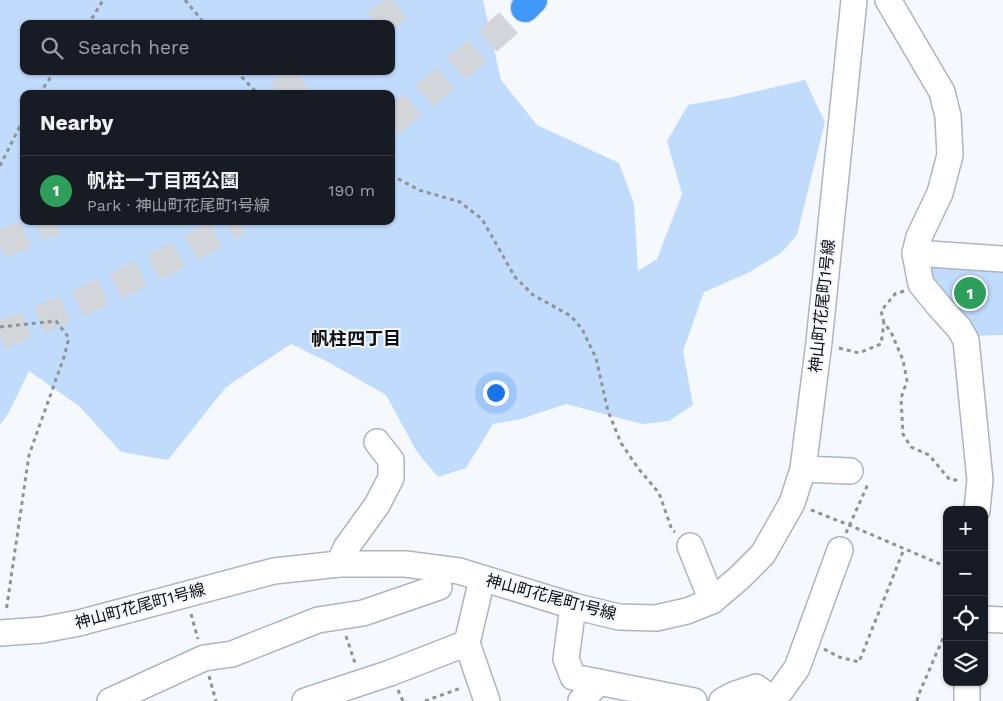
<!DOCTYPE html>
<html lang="en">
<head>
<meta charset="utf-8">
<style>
  :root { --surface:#171b24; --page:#242831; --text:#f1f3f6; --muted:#9ea1a6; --line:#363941; --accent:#2563eb }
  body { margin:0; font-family:"Work Sans","Noto Sans JP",sans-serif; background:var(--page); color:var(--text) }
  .controls { position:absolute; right:15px; bottom:15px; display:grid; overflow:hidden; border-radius:10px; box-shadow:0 1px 4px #0004 }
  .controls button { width:45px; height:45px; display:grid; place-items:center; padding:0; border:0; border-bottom:1px solid var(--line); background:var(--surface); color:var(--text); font:25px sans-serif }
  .you { position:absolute; left:495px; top:392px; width:18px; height:18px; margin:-12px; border:4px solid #fff; border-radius:50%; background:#1a73e8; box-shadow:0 0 0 8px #1a73e833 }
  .badge { display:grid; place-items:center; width:32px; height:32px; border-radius:50%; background:var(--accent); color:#fff; font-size:16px; font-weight:700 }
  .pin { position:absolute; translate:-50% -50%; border:2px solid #fff; box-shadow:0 1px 5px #0006 }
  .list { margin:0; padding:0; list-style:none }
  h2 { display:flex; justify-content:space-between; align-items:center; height:65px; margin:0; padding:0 20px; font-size:21px }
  h2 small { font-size:16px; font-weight:400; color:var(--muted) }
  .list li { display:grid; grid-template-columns:32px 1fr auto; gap:15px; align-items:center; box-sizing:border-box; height:70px; padding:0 20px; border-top:1px solid var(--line) }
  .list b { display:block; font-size:19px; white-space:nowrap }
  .list p { margin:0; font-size:16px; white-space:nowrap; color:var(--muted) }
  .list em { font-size:16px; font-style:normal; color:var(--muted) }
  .icon { flex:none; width:28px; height:28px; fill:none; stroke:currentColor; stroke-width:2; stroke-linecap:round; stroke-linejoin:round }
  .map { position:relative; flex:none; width:1003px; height:701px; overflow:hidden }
  .search { position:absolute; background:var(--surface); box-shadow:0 1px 4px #0004; left:20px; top:20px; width:375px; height:55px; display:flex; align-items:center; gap:12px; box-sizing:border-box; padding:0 18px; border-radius:10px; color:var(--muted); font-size:19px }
  .panel { position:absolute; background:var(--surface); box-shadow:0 1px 4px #0004; left:20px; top:90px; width:375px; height:135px; border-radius:10px }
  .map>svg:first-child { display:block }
  .green { fill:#c1dbfc; fill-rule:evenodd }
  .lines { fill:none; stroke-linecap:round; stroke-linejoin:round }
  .highway-tunnel { stroke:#d2d6da; stroke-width:28; stroke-dasharray:28 14; stroke-linecap:butt }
  .minor-casing { stroke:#acb5c0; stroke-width:28 }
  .highway-casing { stroke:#d3d3d4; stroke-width:30 }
  .path { stroke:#8f9297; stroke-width:3; stroke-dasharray:4 4; stroke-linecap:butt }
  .minor { stroke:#fff; stroke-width:25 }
  .highway { stroke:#4098fb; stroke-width:28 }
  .labels { text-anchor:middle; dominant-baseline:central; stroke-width:4; stroke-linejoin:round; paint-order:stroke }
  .street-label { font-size:16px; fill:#0a0d11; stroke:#f5f9fe }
  .neighbourhood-label { font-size:18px; font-weight:bold; fill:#0a0d11; stroke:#f5f9fe }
</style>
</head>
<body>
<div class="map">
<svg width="1003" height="701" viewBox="0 0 1003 701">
  <rect width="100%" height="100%" fill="#f5f9fe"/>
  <g class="green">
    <path d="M 0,0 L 483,0 L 501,80 L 537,125 L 619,163 L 634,204 L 638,271 L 657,259 L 682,194 L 667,141 L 688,105 L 732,97 L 805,80 L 825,122 L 797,235 L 781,253 L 748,273 L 704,292 L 683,351 L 693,405 L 669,421 L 642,424 L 566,404 L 521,419 L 493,424 L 466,468 L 438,477 L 417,452 L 386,395 L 328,362 L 291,344 L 226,387 L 168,460 L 121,452 L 79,406 L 29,371 L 9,412 L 0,425 ZM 24,24 L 391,24 L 391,71 L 24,71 ZM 24,94 L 391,94 L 391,221 L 24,221 Z"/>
    <path d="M 925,263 L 1003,267 L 1003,335 L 972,336 L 945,305 Z"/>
  </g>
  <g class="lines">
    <g class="highway-tunnel">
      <path d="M 376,24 L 407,0"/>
      <path d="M 278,94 L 311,71"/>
      <path d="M 391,122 L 452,73 L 525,8"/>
      <path d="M 0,245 L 54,221"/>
      <path d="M 0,335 C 82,304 162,266 238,221"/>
    </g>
    <g class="minor-casing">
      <g id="minor">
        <path d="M 888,0 L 942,92 L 948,116 L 950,155 L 940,193 L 919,237 L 915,253 L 921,284 L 939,306 L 959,328 L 966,340 L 980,480 L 977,510"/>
        <path d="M 915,253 L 1003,259"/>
        <path d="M 803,469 L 850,471"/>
        <path d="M 690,546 L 712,601"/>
        <path d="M 339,564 L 346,548 L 377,505 L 391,478 L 391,460 L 377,442"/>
        <path d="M 573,606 L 566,659 L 573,677 L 694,701"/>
        <path d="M 984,619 L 1003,620"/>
        <path d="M 0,633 L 42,630 L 79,623 L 274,571 L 339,564 L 405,564 L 459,571 L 573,606 L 619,617 L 656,618 L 687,611 L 712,601 L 739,578 L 763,554 L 792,503 L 803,469 L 819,342 L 854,0"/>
        <path d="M 467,643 L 487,701"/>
        <path d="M 967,682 L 967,701"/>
        <path d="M 774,700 L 797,668 L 840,550"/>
        <path d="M 110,701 L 204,658 L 232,654 L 318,620 L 363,613 L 439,587"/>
        <path d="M 305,701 L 390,673 L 467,643 L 482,579"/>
        <path d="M 581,701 L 599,682"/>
        <path d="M 722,701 L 733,695 L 756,687 L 775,701"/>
      </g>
    </g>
    <g class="highway-casing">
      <path id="highway" d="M 525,8 L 533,0"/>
    </g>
    <g class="path">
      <path d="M 185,0 L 205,24"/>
      <path d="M 86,24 L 91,20 L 103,0"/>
      <path d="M 236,71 L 255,91 L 263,94"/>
      <path d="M 39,94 L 55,71"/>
      <path d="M 0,166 L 24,118"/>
      <path d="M 391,175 L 419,190 L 460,202 L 482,219 L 515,277 L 533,295 L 571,316 L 582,329 L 596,358 L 608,411 L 621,443 L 638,468 L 659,493 L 672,530 L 675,532"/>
      <path d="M 904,291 L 895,294 L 881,311 L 884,323 L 891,332 L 903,360 L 907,381 L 901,398 L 903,434 L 911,447 L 929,455 L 950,480 L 959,480"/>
      <path d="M 0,327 L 56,321 L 69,338 L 64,357 L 29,455 L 6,612"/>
      <path d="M 839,348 L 859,353 L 881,344 L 884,323"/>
      <path d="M 811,510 L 849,525 L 947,567"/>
      <path d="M 846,533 L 868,484"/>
      <path d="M 191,614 L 198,639"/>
      <path d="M 346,636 L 355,663"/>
      <path d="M 824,649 L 839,657 L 859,662 L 904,549"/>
      <path d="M 209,676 L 216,701"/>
      <path d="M 398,690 L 403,701"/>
      <path d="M 425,701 L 461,688"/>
      <path d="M 917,701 L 918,696 L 947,629"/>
    </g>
    <use href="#minor" class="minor"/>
    <use href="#highway" class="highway"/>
  </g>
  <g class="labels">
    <g class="street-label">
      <text transform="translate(822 306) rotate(-84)">神山町花尾町1号線</text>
      <text transform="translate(551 597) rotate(15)">神山町花尾町1号線</text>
      <text transform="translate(140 606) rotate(-15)">神山町花尾町1号線</text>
    </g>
    <g class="neighbourhood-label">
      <text x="356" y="338">帆柱四丁目</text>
    </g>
  </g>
</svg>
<div class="controls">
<button>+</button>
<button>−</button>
<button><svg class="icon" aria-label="locate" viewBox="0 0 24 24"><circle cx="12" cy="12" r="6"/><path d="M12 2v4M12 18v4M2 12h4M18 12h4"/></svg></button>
<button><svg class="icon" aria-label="layers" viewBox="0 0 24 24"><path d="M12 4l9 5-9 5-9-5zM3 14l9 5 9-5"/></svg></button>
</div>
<div class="you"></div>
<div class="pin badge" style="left:970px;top:293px;background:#2e9e5b">1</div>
<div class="search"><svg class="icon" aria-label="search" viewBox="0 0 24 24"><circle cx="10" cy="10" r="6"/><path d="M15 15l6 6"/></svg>Search here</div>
<section class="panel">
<h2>Nearby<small></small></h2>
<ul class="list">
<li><span class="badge" style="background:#2e9e5b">1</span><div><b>帆柱一丁目西公園</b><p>Park · 神山町花尾町1号線</p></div><em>190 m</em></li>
</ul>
</section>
</div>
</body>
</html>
